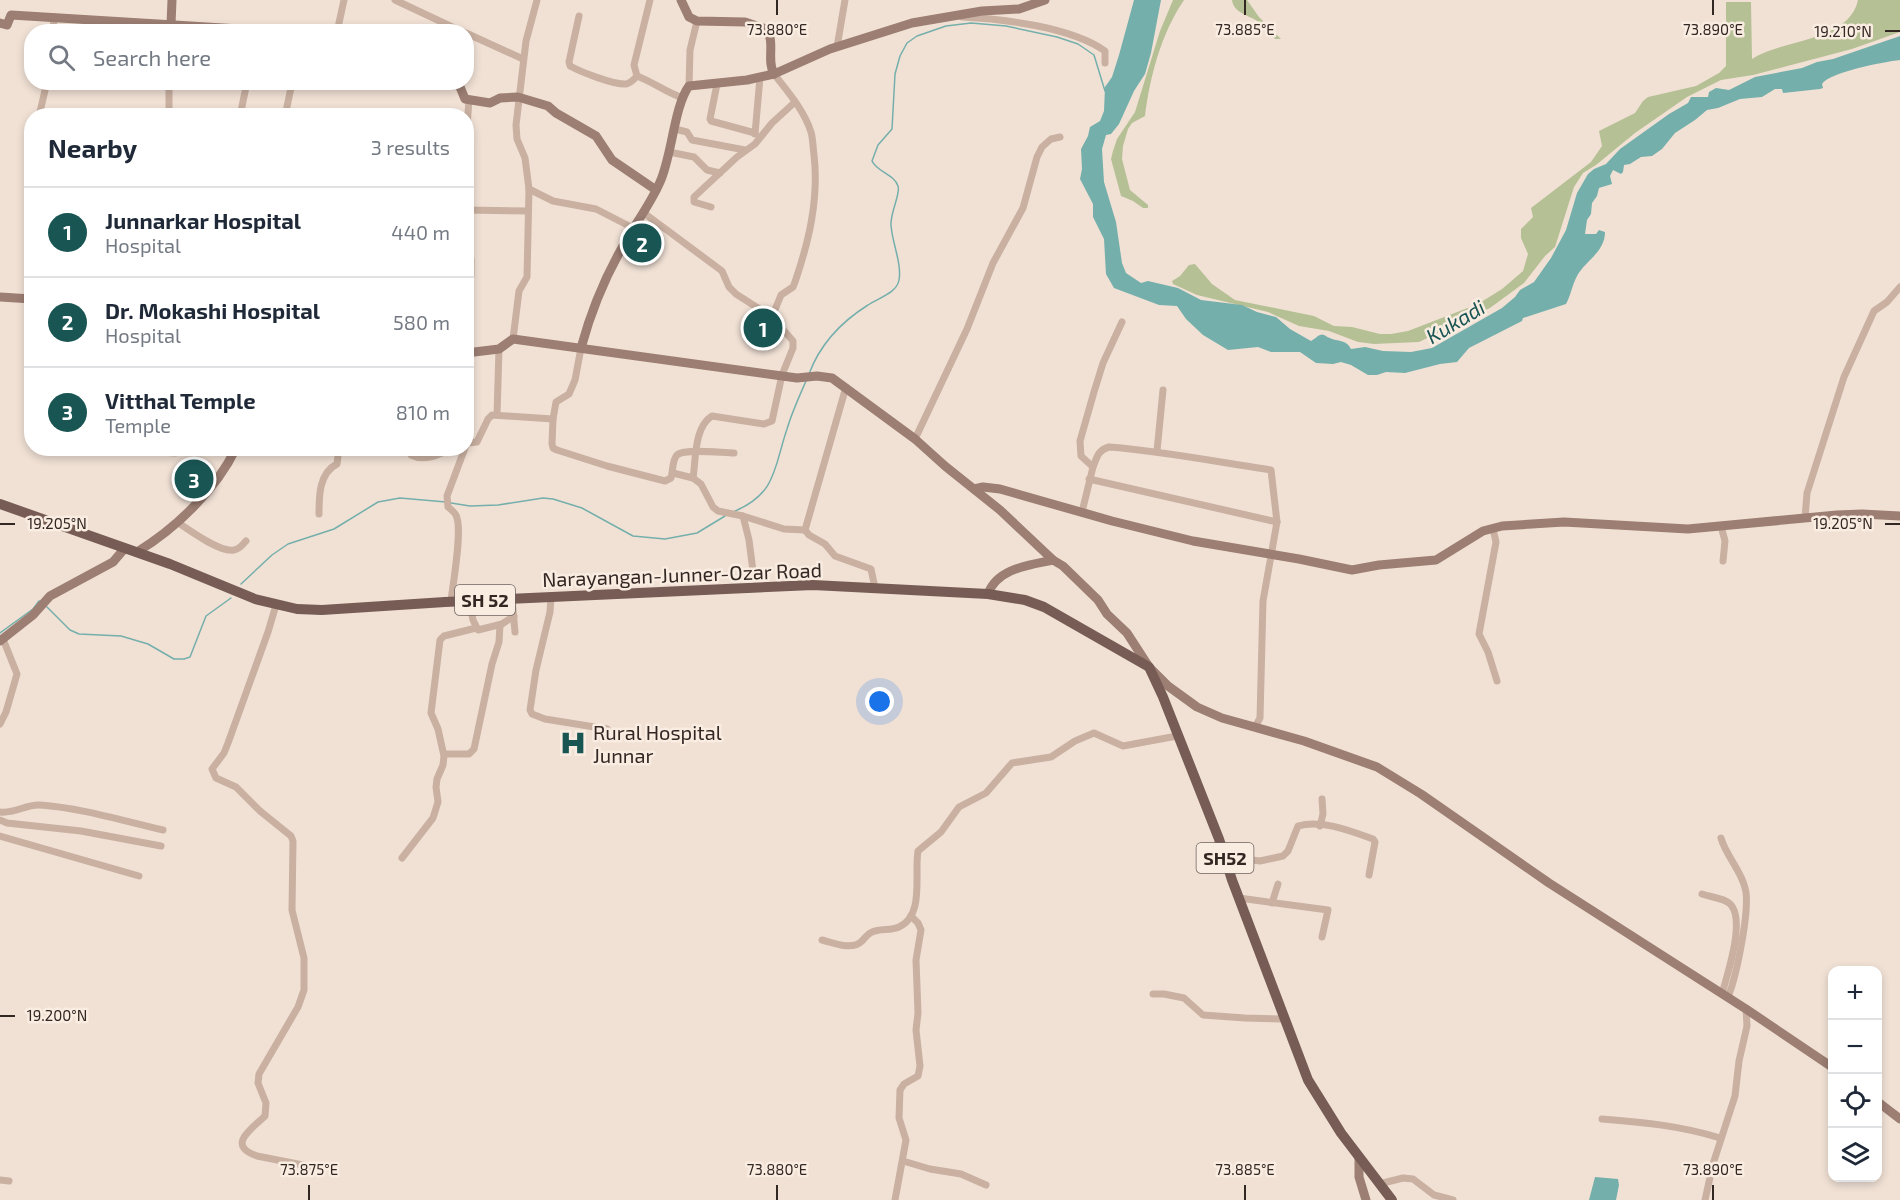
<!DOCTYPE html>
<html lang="en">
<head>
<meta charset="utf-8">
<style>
  :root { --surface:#fff; --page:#f2f2f3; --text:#1f2937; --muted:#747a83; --line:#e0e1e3; --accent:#195553 }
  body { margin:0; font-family:"Exo 2",sans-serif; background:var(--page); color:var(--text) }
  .controls { position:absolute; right:18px; bottom:18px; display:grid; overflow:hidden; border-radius:12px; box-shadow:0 3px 9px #0003 }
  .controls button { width:54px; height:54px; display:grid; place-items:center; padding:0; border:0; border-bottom:2px solid var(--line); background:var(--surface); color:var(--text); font:30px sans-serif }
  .you { position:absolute; left:880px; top:702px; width:21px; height:21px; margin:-15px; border:4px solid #fff; border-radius:50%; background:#1a73e8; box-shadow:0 0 0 9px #1a73e833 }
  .badge { display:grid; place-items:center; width:39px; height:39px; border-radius:50%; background:var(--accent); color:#fff; font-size:20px; font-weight:700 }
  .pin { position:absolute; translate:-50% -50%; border:3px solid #fff; box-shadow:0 2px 6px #0006 }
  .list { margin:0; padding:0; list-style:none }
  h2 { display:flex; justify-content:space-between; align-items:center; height:78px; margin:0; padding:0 24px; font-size:26px }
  h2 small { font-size:20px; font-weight:400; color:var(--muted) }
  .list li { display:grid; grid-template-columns:39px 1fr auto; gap:18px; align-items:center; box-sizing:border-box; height:90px; padding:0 24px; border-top:2px solid var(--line) }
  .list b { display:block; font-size:22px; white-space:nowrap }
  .list p { margin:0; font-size:20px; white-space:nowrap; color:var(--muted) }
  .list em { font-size:20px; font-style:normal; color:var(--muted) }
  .icon { flex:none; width:33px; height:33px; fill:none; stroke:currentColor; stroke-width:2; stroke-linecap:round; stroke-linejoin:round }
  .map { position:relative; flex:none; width:1900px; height:1200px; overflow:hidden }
  .search { position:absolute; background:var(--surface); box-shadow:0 3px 9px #0003; left:24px; top:24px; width:450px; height:66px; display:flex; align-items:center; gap:15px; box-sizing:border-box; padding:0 21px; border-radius:24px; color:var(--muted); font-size:22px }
  .panel { position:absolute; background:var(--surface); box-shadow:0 3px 9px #0003; left:24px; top:108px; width:450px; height:348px; border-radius:24px }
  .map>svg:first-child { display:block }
  .grass { fill:#b6c095 }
  .water { fill:#74afab }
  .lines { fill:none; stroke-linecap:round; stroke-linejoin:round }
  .stream { stroke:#74afab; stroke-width:1.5 }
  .street { stroke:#c9b0a1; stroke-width:7 }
  .secondary { stroke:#9c7e73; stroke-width:9 }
  .primary { stroke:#765c54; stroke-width:10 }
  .ticks { fill:none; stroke:#332724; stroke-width:2 }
  .labels { text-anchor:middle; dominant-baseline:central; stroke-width:5; stroke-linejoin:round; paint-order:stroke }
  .shield { fill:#f9ece1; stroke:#6e625d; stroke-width:1.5 }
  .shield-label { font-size:18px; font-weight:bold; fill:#332724 }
  .street-label { font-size:20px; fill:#332724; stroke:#f9ece1 }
  .poi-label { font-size:20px; fill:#332724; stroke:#f9ece1; text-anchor:start }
  .water-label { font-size:21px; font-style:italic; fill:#195553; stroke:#f9ece1 }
  .ticks-label { font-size:15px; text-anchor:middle; fill:#332724; stroke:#f9ece1; stroke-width:5; stroke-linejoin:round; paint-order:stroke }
</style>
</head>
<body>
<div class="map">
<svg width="1900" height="1200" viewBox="0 0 1900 1200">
  <rect width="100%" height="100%" fill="#f1e1d5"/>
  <g class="grass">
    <path d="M 1173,0 L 1184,0 C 1161,34 1150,76 1145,116 L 1132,123 L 1128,129 L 1123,146 L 1122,159 L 1130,190 L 1148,205 L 1148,208 L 1143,208 L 1133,201 L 1121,196 L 1111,159 L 1113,151 L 1117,139 L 1135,112 L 1160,31 Z"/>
    <path d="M 1232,0 L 1247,0 L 1259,17 L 1281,39 L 1275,39 C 1270,34 1266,28 1261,24 C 1252,15 1234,15 1232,0 Z"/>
    <path d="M 1858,0 L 1900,0 L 1900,32 L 1852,49 L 1753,75 L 1721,80 L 1687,97 L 1635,133 L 1596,165 L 1583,173 L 1574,187 L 1555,247 L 1545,256 L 1524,283 L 1490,308 L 1419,342 L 1374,344 L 1358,342 L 1329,331 L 1299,326 L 1268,312 L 1197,295 L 1173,284 L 1172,281 L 1180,276 L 1189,265 L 1195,264 L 1212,284 L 1235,300 L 1314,316 L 1334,326 L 1352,327 L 1380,334 L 1391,334 L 1408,331 L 1478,304 L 1502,289 L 1523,271 L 1528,254 L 1521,238 L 1521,229 L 1533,217 L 1531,208 L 1591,162 L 1602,146 L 1599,131 L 1635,113 L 1643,101 L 1648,97 L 1696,86 L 1719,73 L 1726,66 L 1726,2 L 1751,2 L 1752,59 C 1782,39 1849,42 1858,0 Z"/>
  </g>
  <g class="water">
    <path d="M 1134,0 L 1161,0 L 1151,53 L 1145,74 L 1134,91 L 1119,124 L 1111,134 L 1106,135 L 1102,149 L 1104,182 L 1116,222 L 1122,263 L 1126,273 L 1141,283 L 1148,281 L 1178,288 L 1201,300 L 1242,305 L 1257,312 L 1276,317 L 1290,329 L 1311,341 C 1315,339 1317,336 1320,335 C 1324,333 1326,337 1330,338 C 1338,342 1346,339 1351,349 L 1365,347 L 1383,351 L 1411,352 L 1432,348 L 1502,308 L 1515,297 L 1520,290 L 1534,282 L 1551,258 L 1566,230 L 1577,193 L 1588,174 L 1594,169 L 1606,164 L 1620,149 L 1669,114 L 1688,103 L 1691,97 L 1708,97 L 1709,92 L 1716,88 L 1729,90 L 1755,77 L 1802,68 L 1817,62 L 1833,59 L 1900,36 L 1900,60 C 1883,62 1830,72 1822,84 L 1823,88 L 1820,89 L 1783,93 L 1782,89 L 1775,89 L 1762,97 L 1740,99 L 1718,108 L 1707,110 L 1695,120 L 1675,133 L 1662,149 L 1652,156 L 1641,157 L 1630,164 L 1624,165 L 1623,172 L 1621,174 L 1613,170 L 1610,176 L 1612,184 L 1599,188 L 1597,196 L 1592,203 L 1591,214 L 1587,220 L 1585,234 L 1596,234 L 1599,230 L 1605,232 C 1605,252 1586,260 1577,276 C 1572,285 1571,295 1566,304 L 1523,318 L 1522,321 L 1469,348 L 1457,362 L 1440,364 L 1405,373 L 1386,372 L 1377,375 L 1368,375 L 1351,365 L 1341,362 L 1333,364 L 1316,363 L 1300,352 L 1271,352 L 1258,347 L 1228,350 L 1203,335 L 1186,319 L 1177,306 L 1159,305 L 1114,288 L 1106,274 L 1104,239 L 1093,217 L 1093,204 L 1080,179 L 1082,169 L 1081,149 L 1088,136 L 1090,127 L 1100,121 L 1104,111 L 1105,87 L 1112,77 L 1119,55 Z"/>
    <path d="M 1595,1177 L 1618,1179 L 1619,1185 L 1616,1200 L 1589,1200 Z"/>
  </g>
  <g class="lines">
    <g class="stream">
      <path d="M 809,374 C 820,344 841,322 868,305 C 878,298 897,293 899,280 C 902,263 892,243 891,225 C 890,213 901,193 898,186 C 894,174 877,172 872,161 L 878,145 L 892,129 L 895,74 L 900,56 L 907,43 L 917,36 L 946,26 L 971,23 L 1006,26 L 1057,37 L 1078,44 L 1094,55 L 1105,91"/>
      <path d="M 451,503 L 470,506 L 498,505 L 543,498 L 553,499 L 582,508 L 633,536 L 665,539 L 697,533 L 725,516"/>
      <path d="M 735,511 C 777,493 774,467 787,429 C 792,412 799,397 806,381"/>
      <path d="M 241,584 L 272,555 L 288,544 L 334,529 L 378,502 L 400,498 L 446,502"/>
      <path d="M 47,607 L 70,630 L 79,634 L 121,636 L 148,644 L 174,659 L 184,659 L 190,657 L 206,616 L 231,598"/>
      <path d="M 0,633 L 33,609 L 39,601 L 41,602"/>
    </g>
    <g class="street">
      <path d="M 395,0 L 463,32"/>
      <path d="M 650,0 L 634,65 L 637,76 C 653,82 667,93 683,98"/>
      <path d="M 579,16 L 569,62 L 570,66 C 581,72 614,85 626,84 C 631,83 634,79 637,76"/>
      <path d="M 962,17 C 1004,19 1071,27 1105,51 L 1105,63"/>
      <path d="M 53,32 L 54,17"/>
      <path d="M 337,32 L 344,0"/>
      <path d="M 466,33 L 523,59"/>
      <path d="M 837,47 L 845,0"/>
      <path d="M 717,84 L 710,119 L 711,121 L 755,133"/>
      <path d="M 689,86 L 690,50 L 697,21"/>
      <path d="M 469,100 L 467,127 L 470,148"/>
      <path d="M 39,116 L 47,82"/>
      <path d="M 169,116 L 169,82"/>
      <path d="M 240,116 L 247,82"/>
      <path d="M 285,116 L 292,83"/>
      <path d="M 675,129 L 687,132 L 692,140 L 745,150"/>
      <path d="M 755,134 L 760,77"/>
      <path d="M 669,152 L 694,157 L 707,170 L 720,173"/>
      <path d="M 529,189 L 553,201 L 596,209 L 633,228"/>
      <path d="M 711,207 L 694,202 L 694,197 L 737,157 L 755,144 L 772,123 L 795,102"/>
      <path d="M 466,210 L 528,211"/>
      <path d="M 644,213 L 722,271 L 729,287 L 736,294 L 772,317 L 793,341 L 793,348 L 782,375 L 772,421 L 764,424 L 712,416 C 694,427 696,459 693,478 L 673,473"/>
      <path d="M 466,255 L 471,259 L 471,275"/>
      <path d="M 772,317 L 781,295 L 793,287 L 795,282 C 809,241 819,199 814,155 C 813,148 813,139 811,132 C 804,110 788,92 774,74"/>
      <path d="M 513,339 L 519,291 L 527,277 L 529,189 L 525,158 L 517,139 L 516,125 L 526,41 L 537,0"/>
      <path d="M 846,387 L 805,530 L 809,535 L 825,544 L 835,556 L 871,569 L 875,588"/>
      <path d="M 497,415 L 499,349"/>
      <path d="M 553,419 L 552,444 L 553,448 L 557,450 L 607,466 L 665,481 L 671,478 C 673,472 672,460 677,455 C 684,448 722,453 734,453"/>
      <path d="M 915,439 L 967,329 L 993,263 L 1023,208 L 1037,157 L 1042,147 L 1051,139 L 1060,137"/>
      <path d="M 466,445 L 467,443 L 477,442 L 488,419 L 492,415 L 553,419 L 556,402 L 569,394 L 575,380 L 581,348"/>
      <path d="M 157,448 L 162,452 L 175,453 L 180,448"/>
      <path d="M 407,448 L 411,455 C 425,462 440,454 453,448"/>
      <path d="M 1157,451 L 1163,390"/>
      <path d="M 1093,467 C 1097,457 1098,450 1109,447 C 1163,451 1217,462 1271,470 L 1277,522 L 1263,601 L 1260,718 L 1255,727"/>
      <path d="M 693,478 L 701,484 L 713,507 L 718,511 L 743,516 L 784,529 L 805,530"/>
      <path d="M 1089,479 L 1277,522"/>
      <path d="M 1082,512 L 1093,467 L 1081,456 L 1080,441 L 1094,392 L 1103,363 L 1122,322"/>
      <path d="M 319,514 C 319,496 319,473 337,464 L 339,448"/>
      <path d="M 743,516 L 749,540 L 753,571"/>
      <path d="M 1805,518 L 1807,493 L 1844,377 L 1874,311 L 1887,302 L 1900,287"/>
      <path d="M 177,522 C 189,530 220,553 234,550 C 240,549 242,545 246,541"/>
      <path d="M 1721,526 L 1725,541 L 1723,561"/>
      <path d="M 1493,529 L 1496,542 L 1479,634 L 1488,652 L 1497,681"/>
      <path d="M 551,597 L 550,612 L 536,670 L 530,710 L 532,714 L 545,719 L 607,729"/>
      <path d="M 512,599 L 515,632"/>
      <path d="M 451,601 C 453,583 462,534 457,518 C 456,513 452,510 448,507 L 447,496 L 465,448"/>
      <path d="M 469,601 L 473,620 L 478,630 L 502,624 L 514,616"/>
      <path d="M 276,605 L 268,632 L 228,743 L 224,753 L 212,769 L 216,778 L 236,787 L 260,811 L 291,836 L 293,841 L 292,910 L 304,958 L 304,990 L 298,1007 L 259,1074 L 258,1083 L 266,1103 L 265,1116 C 253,1128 225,1145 257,1156 L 318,1168"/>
      <path d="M 0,724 L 6,712 L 17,674 L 3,639"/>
      <path d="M 444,754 L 469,754 L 474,749 L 492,664 L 499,642 L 500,625"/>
      <path d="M 0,812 C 15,814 26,804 40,805 C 82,808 123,821 163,830"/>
      <path d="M 0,820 L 7,823 L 81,831 L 161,846"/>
      <path d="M 1320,826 L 1323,814 L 1322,799"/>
      <path d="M 0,836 L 139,876"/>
      <path d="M 1721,838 C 1726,856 1741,870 1745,888 C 1751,907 1736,978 1728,997"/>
      <path d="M 402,858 L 433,818 L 438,802 L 436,787 L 437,779 L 443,765 L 444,756 L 438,729 L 431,713 L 440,640 L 444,636 L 476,628"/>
      <path d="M 1227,863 L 1244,859 L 1260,861 L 1283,856 L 1288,851 L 1298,826 C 1321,819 1351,831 1373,839 L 1375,842 L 1369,875"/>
      <path d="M 1702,894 C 1710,897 1723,898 1729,903 C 1747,917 1727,975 1722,994"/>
      <path d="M 1239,898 L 1328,910 L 1322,937"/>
      <path d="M 1272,903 L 1278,884"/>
      <path d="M 822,940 C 834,943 852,951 862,941 C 866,937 867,934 872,932 C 881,928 890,931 899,927 C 925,915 914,874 918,851 L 941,832 L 959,807 L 986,793 L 1012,763 L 1051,757 L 1075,741 L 1094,733 L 1123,746 L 1177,736"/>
      <path d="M 1153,994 L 1164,994 L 1184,998 L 1203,1015 L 1245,1018 L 1284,1019"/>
      <path d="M 1602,1119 C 1642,1122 1682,1126 1720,1138"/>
      <path d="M 903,1161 L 930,1169 L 961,1174 L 986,1185"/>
      <path d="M 0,1180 L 9,1181"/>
      <path d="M 1379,1184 L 1403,1178 L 1413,1179 L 1434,1195 L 1453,1200"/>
      <path d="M 895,1200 L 906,1140 L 899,1118 L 900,1090 L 904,1084 L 918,1076 L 920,1066 L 916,1030 L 918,1013 L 916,960 L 921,930 L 918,923 L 911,916"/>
      <path d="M 1705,1200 L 1713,1164 L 1735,1096 L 1739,1061 L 1747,1026 L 1746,1009"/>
    </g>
    <g class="secondary">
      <path d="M 681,0 L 689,17 L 697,21 L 745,22 L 766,29 C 776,42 766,60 774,74"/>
      <path d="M 0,23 L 7,25 L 11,15 L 290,32"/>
      <path d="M 171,24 L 172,0"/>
      <path d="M 458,82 L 465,99 L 490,103 L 500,98 L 518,97 L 548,106 L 556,113 L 596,136 L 612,160 L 656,190"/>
      <path d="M 0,297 L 32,299"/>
      <path d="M 581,348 C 591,311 604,279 623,246 C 635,224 650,205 660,182 C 672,156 674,106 689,86 L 747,80 L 774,74 L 830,49 L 912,23 L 982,11 L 1019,9 L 1045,0"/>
      <path d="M 466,353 L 499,349 L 513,339 L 797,378 L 817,376 L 832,378 L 915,439 L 945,466 L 1000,510 L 1053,560"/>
      <path d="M 974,489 L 983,487 L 1000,489 L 1112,521 L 1193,541 L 1299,559 L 1352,570 L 1379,565 L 1436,560 L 1483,531 L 1502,526 L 1564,522 L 1688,529 L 1837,515 L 1862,514 L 1900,516"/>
      <path d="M 137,552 C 176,528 216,490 236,448"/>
      <path d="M 988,594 C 997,568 1030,565 1053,560 L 1063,566 L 1098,600 L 1107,614 L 1127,633 L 1149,667 L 1168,686 L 1197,707 L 1222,718 L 1304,741 L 1377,767 L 1421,794 L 1549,883 L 1746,1009 L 1832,1067"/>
      <path d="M 0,641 L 33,615 L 50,596 L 113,562 L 125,548"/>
      <path d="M 1878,1102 L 1900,1119"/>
      <path d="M 1359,1158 L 1359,1177 L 1366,1200"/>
    </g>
    <path class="primary" d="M 0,504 L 170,564 L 255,599 L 297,609 L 322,610 L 445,602 L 813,585 L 988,594 L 1025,600 L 1044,607 L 1149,667 L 1163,697 L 1219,839 L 1232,880 L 1308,1080 L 1341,1133 L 1392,1200"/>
  </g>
  <path class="ticks" d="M 777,0 L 777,15M 1245,0 L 1245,15M 1713,0 L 1713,15M 1885,31 L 1900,31M 0,524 L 15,524M 1885,524 L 1900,524M 0,1016 L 15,1016M 309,1185 L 309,1200M 777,1185 L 777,1200M 1245,1185 L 1245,1200M 1713,1185 L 1713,1200"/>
  <defs>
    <g id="hospital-bare" transform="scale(2.07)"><path d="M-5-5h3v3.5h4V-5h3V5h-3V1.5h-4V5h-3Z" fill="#195553" stroke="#f9ece1" stroke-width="2.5" paint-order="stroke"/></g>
  </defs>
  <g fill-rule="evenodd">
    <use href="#hospital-bare" x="573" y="743"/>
  </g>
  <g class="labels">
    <g class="shield">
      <rect x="455" y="585" width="60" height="30" rx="4.5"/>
      <rect x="1196.5" y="843" width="57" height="30" rx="4.5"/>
    </g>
    <g class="shield-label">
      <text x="485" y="600">SH 52</text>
      <text x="1225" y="858">SH52</text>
    </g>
    <g class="street-label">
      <text transform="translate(682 574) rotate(-2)">Narayangan-Junner-Ozar Road</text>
    </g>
    <g class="poi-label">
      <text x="593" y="732">Rural Hospital<tspan x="593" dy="23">Junnar</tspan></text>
    </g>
    <g class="water-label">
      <text transform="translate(1455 321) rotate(-31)">Kukadi</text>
    </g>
  </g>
  <g class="ticks-label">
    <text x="777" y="35">73.880°E</text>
    <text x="1245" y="35">73.885°E</text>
    <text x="1713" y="35">73.890°E</text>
    <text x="1843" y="37">19.210°N</text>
    <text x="57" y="529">19.205°N</text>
    <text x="1843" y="529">19.205°N</text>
    <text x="57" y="1021">19.200°N</text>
    <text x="309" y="1175">73.875°E</text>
    <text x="777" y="1175">73.880°E</text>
    <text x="1245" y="1175">73.885°E</text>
    <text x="1713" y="1175">73.890°E</text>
  </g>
</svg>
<div class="controls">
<button>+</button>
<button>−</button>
<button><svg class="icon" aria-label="locate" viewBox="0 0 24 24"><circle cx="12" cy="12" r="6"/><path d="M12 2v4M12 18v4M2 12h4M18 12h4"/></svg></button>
<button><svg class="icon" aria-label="layers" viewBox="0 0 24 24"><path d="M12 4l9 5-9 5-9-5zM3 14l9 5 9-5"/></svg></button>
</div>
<div class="you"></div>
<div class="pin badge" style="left:763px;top:328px">1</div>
<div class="pin badge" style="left:642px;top:243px">2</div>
<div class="pin badge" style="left:194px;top:479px">3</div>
<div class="search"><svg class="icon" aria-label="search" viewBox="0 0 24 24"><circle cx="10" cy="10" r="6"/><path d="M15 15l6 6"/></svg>Search here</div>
<section class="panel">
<h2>Nearby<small>3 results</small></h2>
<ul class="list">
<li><span class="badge">1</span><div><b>Junnarkar Hospital</b><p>Hospital</p></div><em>440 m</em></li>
<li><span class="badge">2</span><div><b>Dr. Mokashi Hospital</b><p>Hospital</p></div><em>580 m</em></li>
<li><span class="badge">3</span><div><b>Vitthal Temple</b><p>Temple</p></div><em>810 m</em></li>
</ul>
</section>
</div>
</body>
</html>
